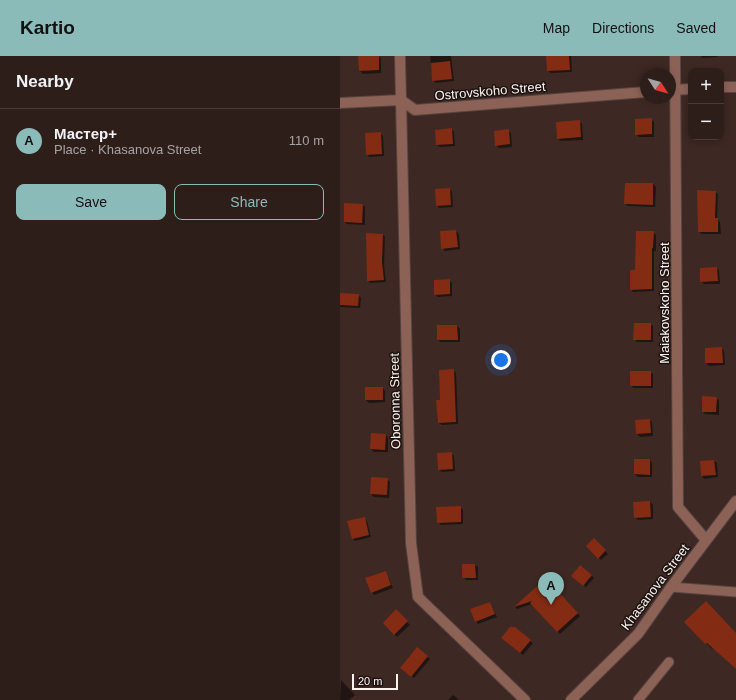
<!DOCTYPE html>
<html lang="en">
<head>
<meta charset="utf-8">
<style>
  :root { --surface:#2e1e1a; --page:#362723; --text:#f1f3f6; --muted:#a7a2a2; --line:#493c39; --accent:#8bbbb9 }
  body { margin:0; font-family:Arial,sans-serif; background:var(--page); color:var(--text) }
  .controls { position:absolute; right:12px; top:12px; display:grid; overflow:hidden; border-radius:8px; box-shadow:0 2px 6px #0003 }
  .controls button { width:36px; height:36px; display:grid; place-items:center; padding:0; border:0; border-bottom:1px solid var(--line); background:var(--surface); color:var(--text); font:20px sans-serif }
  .compass { position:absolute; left:300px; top:12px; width:36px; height:36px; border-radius:50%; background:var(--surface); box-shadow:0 2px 6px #0003; rotate:126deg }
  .scale { position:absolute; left:12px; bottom:10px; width:46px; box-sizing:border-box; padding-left:4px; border:2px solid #fef2ef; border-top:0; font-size:11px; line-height:14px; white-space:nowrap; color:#fef2ef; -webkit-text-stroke:3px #1d1411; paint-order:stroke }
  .you { position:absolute; left:161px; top:304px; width:14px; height:14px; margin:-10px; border:3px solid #fff; border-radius:50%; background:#1a73e8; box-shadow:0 0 0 6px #1a73e833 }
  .badge { display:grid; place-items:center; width:26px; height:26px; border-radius:50%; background:var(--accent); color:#111; font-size:13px; font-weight:700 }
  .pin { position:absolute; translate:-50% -33px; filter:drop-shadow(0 1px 2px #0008) }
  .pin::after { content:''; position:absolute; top:21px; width:14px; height:12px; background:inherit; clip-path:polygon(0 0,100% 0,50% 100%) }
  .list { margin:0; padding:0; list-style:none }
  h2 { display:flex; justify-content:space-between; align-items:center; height:52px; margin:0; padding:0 16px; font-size:17px }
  h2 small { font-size:13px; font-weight:400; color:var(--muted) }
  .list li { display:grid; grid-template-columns:26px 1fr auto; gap:12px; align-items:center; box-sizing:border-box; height:64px; padding:0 16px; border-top:1px solid var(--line) }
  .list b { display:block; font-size:15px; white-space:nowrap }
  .list p { margin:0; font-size:13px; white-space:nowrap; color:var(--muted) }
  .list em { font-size:13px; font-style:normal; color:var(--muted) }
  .actions { display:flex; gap:8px; padding:12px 16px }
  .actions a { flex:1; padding:9px 0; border:1px solid var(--accent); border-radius:8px; text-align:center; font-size:14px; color:var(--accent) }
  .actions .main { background:var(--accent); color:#111 }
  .map { position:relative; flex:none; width:396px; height:644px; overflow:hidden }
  header { display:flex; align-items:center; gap:24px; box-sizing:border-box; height:56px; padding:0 20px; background:var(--accent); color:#111 }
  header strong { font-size:19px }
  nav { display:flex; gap:22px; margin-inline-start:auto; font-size:14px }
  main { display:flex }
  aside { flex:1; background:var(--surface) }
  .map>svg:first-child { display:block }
  .shadow { fill:#0007 }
  .building { fill:#842b13 }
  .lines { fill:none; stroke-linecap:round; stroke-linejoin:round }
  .service-casing { stroke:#584440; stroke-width:11 }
  .minor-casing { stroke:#584440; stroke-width:12 }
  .service { stroke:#8c6257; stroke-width:9 }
  .minor { stroke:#8c6257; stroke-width:10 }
  .labels { text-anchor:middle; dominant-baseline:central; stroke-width:3; stroke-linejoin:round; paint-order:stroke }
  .street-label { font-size:13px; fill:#fef2ef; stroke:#1d1411 }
</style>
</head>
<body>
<header>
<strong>Kartio</strong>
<nav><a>Map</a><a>Directions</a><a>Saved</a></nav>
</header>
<main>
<aside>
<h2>Nearby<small></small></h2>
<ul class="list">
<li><span class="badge">A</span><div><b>Мастер+</b><p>Place · Khasanova Street</p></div><em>110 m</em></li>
</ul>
<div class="actions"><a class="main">Save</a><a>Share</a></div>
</aside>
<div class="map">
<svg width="396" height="644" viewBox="0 0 396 644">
  <rect width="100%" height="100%" fill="#3d2823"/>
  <g class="shadow">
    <path d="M 39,0 L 41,2 L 41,17 L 23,18 L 20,15 Z"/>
    <path d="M 90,0 L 111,0 L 114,25 L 96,27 L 93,24 Z"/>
    <path d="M 207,0 L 231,0 L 232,16 L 211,17 L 208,15 Z"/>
    <path d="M 361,0 L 377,0 L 377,1 L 362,2 Z"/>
    <path d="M 311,63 L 314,66 L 314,81 L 299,81 L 296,78 Z"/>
    <path d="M 239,65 L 242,68 L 243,84 L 221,85 L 218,83 Z"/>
    <path d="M 112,73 L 114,76 L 115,90 L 100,91 L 97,89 Z"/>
    <path d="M 168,74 L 171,77 L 172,91 L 159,92 L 156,89 Z"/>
    <path d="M 40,77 L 43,80 L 44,100 L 29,101 L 27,98 Z"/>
    <path d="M 313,128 L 316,131 L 315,151 L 288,150 L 285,148 Z"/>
    <path d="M 110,133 L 112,136 L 113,151 L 99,152 L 97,149 Z"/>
    <path d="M 375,136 L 378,138 L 377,163 L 380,166 L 381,178 L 362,178 L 359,176 Z"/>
    <path d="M 23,149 L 25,151 L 25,169 L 7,168 L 5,166 Z"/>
    <path d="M 116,175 L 119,178 L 120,193 L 105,195 L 102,192 Z"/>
    <path d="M 313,176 L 316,179 L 316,195 L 314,195 L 314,235 L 293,236 L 291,233 L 296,215 Z"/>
    <path d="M 43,179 L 45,181 L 44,209 L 46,226 L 30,227 L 28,224 Z"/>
    <path d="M 377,212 L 379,215 L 380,228 L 364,228 L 361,225 Z"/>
    <path d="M 109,224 L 112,227 L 112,240 L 98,241 L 95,238 Z"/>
    <path d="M 0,238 L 18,239 L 21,242 L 20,252 L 0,251 Z"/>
    <path d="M 310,268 L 313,270 L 313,286 L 297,286 L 294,283 Z"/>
    <path d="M 117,270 L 120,273 L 120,286 L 101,286 L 98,284 Z"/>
    <path d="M 382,292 L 384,295 L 385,309 L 369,310 L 366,307 Z"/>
    <path d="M 113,314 L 116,317 L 118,368 L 102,369 L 99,367 L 101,345 Z"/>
    <path d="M 310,316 L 313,318 L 313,332 L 294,332 L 291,330 Z"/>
    <path d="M 26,332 L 43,332 L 45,335 L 45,346 L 29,347 L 26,344 Z"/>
    <path d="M 376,342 L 379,344 L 379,359 L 365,358 L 363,356 Z"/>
    <path d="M 310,364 L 312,366 L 313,380 L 300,381 L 297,378 Z"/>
    <path d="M 46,379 L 48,382 L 48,396 L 34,396 L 31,393 Z"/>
    <path d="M 111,397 L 114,400 L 115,415 L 102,416 L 99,414 Z"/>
    <path d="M 295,404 L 310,404 L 312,407 L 312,421 L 298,421 L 295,418 Z"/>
    <path d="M 374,405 L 377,407 L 378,421 L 364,423 L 362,420 Z"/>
    <path d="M 47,423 L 50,426 L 49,442 L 34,441 L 31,438 Z"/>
    <path d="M 310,446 L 313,449 L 313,463 L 298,464 L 295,461 Z"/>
    <path d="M 120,451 L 123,454 L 123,468 L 101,469 L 98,466 Z"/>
    <path d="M 24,462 L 27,465 L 31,481 L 15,485 L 13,483 Z"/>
    <path d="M 254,484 L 268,498 L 261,504 L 247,490 Z"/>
    <path d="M 135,509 L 138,511 L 138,524 L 126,524 L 123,521 Z"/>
    <path d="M 46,516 L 53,532 L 34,539 L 32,536 Z"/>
    <path d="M 251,519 L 254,522 L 246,531 L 235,522 Z"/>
    <path d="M 206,523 L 240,560 L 220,578 L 192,548 L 177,553 L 175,551 Z"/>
    <path d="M 150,547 L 157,561 L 138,568 L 136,565 Z"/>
    <path d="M 56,555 L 70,569 L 57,581 L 44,567 Z"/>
    <path d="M 346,566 L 396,578 L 396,613 L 373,592 L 372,593 Z"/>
    <path d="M 165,585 L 190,585 L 193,587 L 183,599 Z"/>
    <path d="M 87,601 L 90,603 L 74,622 L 64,614 Z"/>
    <path d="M 1,624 L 15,639 L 9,644 L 0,644 Z"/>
    <path d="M 113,639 L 119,644 L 108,644 Z"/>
  </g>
  <g class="building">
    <path d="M 18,0 L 39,0 L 39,14 L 19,15 Z"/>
    <path d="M 206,0 L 229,0 L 230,14 L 207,15 Z"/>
    <path d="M 110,5 L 112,23 L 92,25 L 91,7 Z"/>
    <path d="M 312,62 L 312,78 L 295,79 L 295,63 Z"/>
    <path d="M 240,64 L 241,81 L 217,83 L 216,66 Z"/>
    <path d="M 112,72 L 113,88 L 96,89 L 95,74 Z"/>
    <path d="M 169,73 L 170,88 L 155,90 L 154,75 Z"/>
    <path d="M 41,76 L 42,98 L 26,99 L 25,77 Z"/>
    <path d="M 285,127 L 313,127 L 313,149 L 284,148 Z"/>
    <path d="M 110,132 L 111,149 L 96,150 L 95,133 Z"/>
    <path d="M 357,134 L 376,135 L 375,162 L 378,162 L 378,176 L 358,176 Z"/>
    <path d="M 4,147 L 23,148 L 22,167 L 4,166 Z"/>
    <path d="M 116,174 L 118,191 L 101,193 L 100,175 Z"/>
    <path d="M 296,175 L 314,175 L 313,192 L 312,192 L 312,233 L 290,234 L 290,214 L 295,214 Z"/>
    <path d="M 26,177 L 43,178 L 42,206 L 44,224 L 27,225 Z"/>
    <path d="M 377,211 L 378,225 L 360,226 L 360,212 Z"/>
    <path d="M 110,223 L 110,238 L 94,239 L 94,224 Z"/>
    <path d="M 0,237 L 19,238 L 18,250 L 0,249 Z"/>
    <path d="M 294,267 L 311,267 L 311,284 L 293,284 Z"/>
    <path d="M 97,269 L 117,269 L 118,284 L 97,284 Z"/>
    <path d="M 382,291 L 383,307 L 365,307 L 365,292 Z"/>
    <path d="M 114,313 L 116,366 L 98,367 L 96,344 L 100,344 L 99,314 Z"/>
    <rect x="290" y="315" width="21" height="15"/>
    <rect x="25" y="331" width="18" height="13"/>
    <path d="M 362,340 L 377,341 L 376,356 L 362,356 Z"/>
    <path d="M 310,363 L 311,377 L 296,378 L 295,364 Z"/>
    <path d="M 31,377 L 46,378 L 45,394 L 30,393 Z"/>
    <path d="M 112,396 L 113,413 L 98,414 L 97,397 Z"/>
    <path d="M 294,403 L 310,403 L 310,419 L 294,418 Z"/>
    <path d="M 374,404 L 376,419 L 361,420 L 360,405 Z"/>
    <path d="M 31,421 L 48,422 L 47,439 L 30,438 Z"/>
    <path d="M 310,445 L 311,461 L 294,462 L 293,446 Z"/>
    <path d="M 121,450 L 121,466 L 97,467 L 96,451 Z"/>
    <path d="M 25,461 L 29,479 L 12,483 L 7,465 Z"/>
    <path d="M 254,482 L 266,494 L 258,503 L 246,490 Z"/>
    <path d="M 122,508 L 135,508 L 136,522 L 122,522 Z"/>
    <path d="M 240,509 L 252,519 L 243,530 L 231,520 Z"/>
    <path d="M 46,515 L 51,529 L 31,537 L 25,522 Z"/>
    <path d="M 206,522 L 238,557 L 217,576 L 190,547 L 192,545 L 174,551 Z"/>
    <path d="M 366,545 L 396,577 L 396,613 L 367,587 L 365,588 L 344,566 Z"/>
    <path d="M 150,546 L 155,558 L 135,566 L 130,553 Z"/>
    <path d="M 56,553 L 68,565 L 54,579 L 43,567 Z"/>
    <path d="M 170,571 L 175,571 L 191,584 L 180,597 L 161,582 Z"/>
    <path d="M 77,591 L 88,600 L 71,621 L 60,612 Z"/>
  </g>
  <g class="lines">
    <g class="service-casing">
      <g id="service">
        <path d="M 331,531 L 396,536"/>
        <path d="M 298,644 L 329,606"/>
      </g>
    </g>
    <g class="minor-casing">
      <g id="minor">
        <path d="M 60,0 L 71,487 L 78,541 L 185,644"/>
        <path d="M 335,0 L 338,451 L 366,484"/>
        <path d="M 381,31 L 396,31"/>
        <path d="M 330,34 L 351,33"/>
        <path d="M 0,47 L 61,44 L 75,54 L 306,36"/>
        <path d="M 231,644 L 298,578 L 331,531 L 396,445"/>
      </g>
    </g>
    <use href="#service" class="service"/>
    <use href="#minor" class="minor"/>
  </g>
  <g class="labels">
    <g class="street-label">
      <text transform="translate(150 35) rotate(-5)">Ostrovskoho Street</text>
      <text transform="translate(324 247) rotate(-90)">Maiakovskoho Street</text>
      <text transform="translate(55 345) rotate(-91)">Oboronna Street</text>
      <text transform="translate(315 531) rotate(-53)">Khasanova Street</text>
    </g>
  </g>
</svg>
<div class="controls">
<button>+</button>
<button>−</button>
</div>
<svg class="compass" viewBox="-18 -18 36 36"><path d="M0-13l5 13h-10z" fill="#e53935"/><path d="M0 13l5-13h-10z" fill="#a7a2a2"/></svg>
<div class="scale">20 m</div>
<div class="you"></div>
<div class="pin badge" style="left:211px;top:549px">A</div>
</div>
</main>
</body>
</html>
